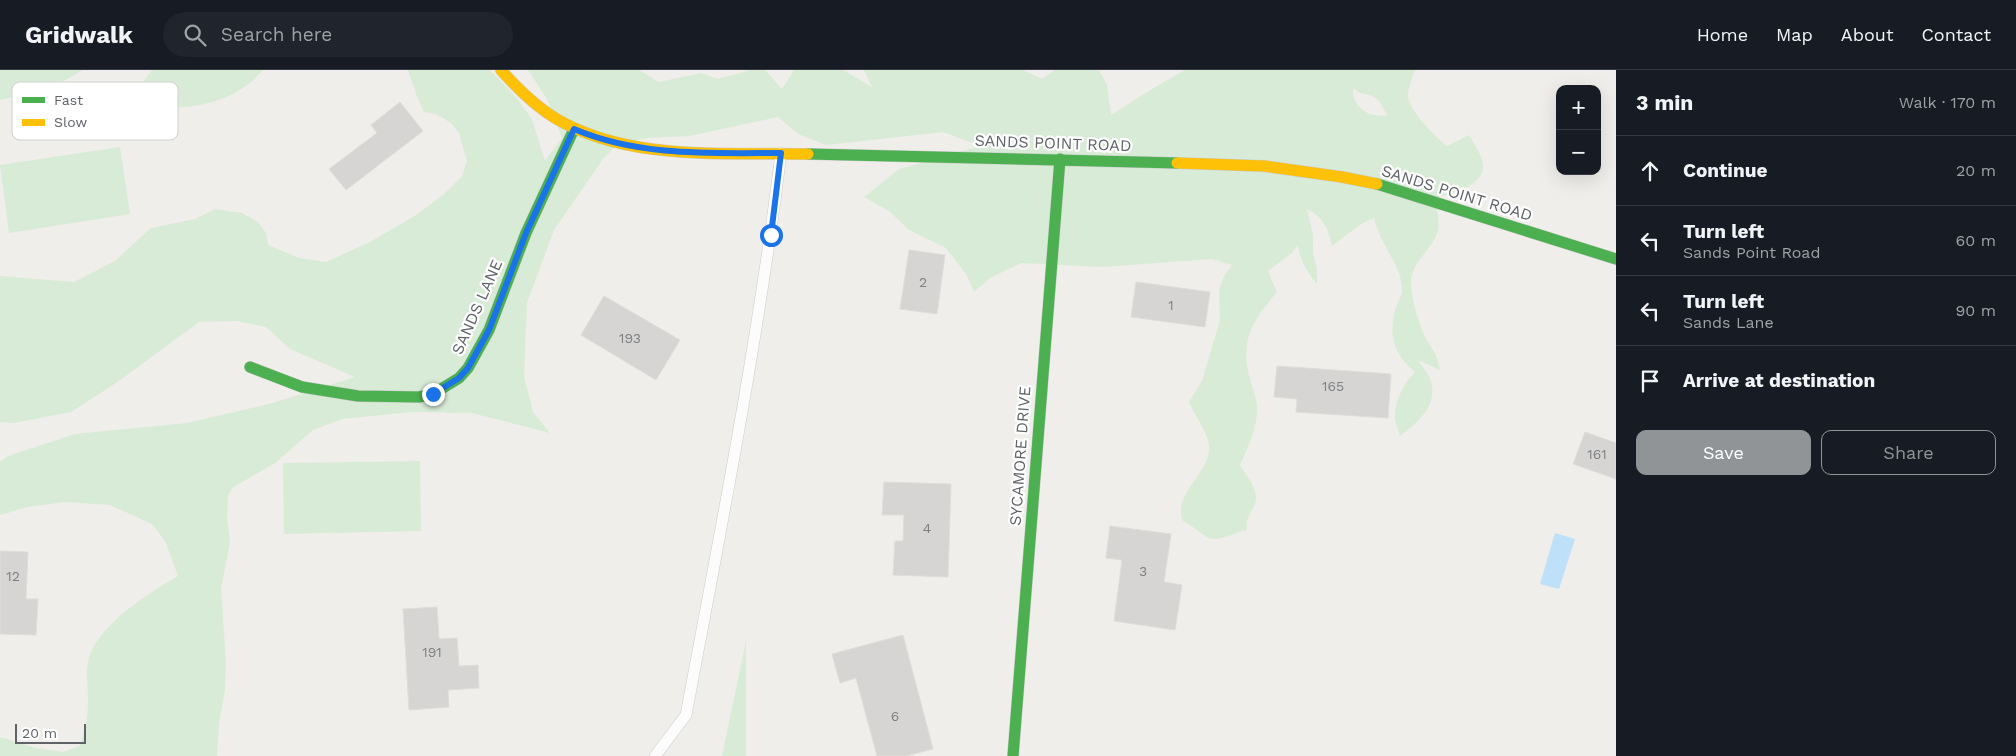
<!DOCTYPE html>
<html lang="en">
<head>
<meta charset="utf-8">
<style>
  :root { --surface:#171b24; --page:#20242c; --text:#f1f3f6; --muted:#9ea1a6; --line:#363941; --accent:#919496 }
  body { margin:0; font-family:"Work Sans",sans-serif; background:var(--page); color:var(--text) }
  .controls { position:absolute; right:15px; top:15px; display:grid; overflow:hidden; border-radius:10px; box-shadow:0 5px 20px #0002 }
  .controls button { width:45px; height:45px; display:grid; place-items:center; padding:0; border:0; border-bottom:1px solid var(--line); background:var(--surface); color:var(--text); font:25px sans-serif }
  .scale { position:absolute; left:15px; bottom:12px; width:71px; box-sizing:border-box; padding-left:5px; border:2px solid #5f6368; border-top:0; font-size:14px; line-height:18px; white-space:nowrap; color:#5f6368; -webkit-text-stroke:4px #fff; paint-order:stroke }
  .stop { position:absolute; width:15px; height:15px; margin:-11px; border:4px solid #1a73e8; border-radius:50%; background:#fff }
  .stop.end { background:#1a73e8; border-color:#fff; box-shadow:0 1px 5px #0008 }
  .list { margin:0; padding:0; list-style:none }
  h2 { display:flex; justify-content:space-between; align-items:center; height:65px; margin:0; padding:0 20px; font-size:21px }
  h2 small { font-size:16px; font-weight:400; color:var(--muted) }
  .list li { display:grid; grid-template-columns:32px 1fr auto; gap:15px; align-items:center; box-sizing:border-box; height:70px; padding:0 20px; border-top:1px solid var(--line) }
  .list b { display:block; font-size:19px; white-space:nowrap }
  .list p { margin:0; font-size:16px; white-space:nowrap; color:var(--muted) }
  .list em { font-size:16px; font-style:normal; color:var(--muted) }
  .actions { display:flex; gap:10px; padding:15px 20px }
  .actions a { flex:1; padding:11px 0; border:1px solid var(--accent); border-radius:10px; text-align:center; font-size:18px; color:var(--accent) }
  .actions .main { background:var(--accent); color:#fff }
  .icon { flex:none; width:28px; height:28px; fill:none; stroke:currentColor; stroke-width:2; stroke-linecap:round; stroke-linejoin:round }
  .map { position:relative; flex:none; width:1616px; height:686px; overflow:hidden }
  header { display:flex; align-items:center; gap:30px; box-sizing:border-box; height:70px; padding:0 25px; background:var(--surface); border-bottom:1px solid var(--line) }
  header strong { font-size:24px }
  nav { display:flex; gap:28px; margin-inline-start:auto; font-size:18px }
  .search { width:350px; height:45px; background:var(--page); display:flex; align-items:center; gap:12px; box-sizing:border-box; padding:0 18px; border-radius:28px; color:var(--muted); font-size:19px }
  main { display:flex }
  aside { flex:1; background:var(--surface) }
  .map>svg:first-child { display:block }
  .green { fill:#d8ebd6; fill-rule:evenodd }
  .water { fill:#bfe0f9 }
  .building { fill:#d6d5d3; stroke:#deddd9 }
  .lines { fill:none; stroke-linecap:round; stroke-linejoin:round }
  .lane-casing { stroke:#cbcccc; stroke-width:12 }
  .fast-casing { stroke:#cacacb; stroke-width:12 }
  .slow-casing { stroke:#cacacb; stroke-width:12 }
  .lane { stroke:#fdfcfc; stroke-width:11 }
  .fast { stroke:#4caf50; stroke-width:11 }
  .slow { stroke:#ffc107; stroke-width:11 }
  .route { stroke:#1a73e8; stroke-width:6 }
  .labels { text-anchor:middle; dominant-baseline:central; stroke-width:4.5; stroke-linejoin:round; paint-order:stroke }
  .number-label { font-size:14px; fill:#7e8184 }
  .street-label { font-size:16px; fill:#5f6368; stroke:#fff }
  .key { fill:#fff; stroke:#cfd0d2; stroke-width:1 }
  .key-label { font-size:14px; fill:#5f6368 }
</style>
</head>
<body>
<header>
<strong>Gridwalk</strong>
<div class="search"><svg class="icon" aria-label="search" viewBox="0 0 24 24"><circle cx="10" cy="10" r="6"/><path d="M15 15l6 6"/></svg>Search here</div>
<nav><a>Home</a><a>Map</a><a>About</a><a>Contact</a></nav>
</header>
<main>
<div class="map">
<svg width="1616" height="686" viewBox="0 0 1616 686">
  <rect width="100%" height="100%" fill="#efeeea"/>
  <g class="green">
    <path d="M 0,0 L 83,0 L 48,20 L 0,30 Z"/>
    <path d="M 152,0 L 263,0 C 231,38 179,41 134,36 L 143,12 Z"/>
    <path d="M 408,0 L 490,0 L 515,26 L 532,49 L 545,91 L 562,68 L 547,29 L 528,0 L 639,0 L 659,12 L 701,3 L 718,9 L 751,0 L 765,0 L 782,19 L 794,0 L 843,0 L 872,17 L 864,0 L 1023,0 L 1042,9 L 1055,0 L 1099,0 L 1107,15 L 1111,45 L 1147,22 L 1185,0 L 1415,0 C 1412,9 1408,17 1408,27 C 1409,40 1436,68 1447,76 L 1469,65 C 1474,74 1482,85 1483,94 C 1486,116 1450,124 1435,128 C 1436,138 1440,149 1438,159 C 1434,180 1411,190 1411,213 C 1411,228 1420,259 1428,272 C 1436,285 1437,285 1440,300 L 1418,290 C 1422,297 1429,304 1431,311 C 1438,336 1418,352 1400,366 C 1399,361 1396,355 1395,350 C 1393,334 1404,313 1415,302 C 1393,284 1388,264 1396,237 C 1398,231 1403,224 1402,219 C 1402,196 1379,173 1374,148 L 1361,154 L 1332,176 C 1329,159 1323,147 1307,139 L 1313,165 L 1313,184 L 1317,199 L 1317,214 C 1307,201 1300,191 1298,175 L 1292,183 L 1268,201 L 1277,222 C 1254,249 1240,268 1249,306 C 1252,318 1258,330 1257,343 C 1256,361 1247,379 1240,395 C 1246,405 1260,421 1255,434 C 1251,444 1245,448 1247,460 C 1234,462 1215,475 1204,465 C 1196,460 1192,455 1183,451 C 1171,424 1213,402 1209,374 C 1207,362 1194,344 1189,332 L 1202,311 L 1220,250 L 1219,221 L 1224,206 L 1232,195 L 1212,189 L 1102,197 L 1021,193 L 990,208 L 974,222 L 966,204 L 946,178 L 909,160 L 889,141 L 864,127 L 899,99 L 981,76 L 943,62 L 826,75 L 798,64 L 778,47 L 689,66 L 647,68 L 618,74 L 603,89 L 554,160 L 527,233 L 524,306 L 533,342 L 550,363 L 472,343 L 412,342 L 342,349 L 313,360 L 275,393 L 232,418 L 228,426 L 227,447 L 230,473 L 221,518 L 226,593 L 225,620 L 219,653 L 217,686 L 0,686 L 0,667 L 36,678 L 63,682 L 80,676 C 84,662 88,649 88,634 C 89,620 85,606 88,592 C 95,556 149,523 178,506 L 165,471 L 152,454 L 110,435 L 65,432 L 28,437 L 0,445 L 0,392 L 8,386 L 75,364 L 187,353 L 273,333 L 355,307 L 290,279 L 266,257 L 237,251 L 199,252 L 116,313 L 71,342 L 14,353 L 0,352 L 0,206 L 74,212 L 115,191 L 151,158 L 195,149 L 215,139 L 242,143 L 258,152 L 266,163 L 268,175 L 299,188 L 326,192 L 370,172 L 416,145 L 443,125 L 462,106 L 467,91 L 459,63 L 451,53 L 436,44 L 424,42 L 417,27 ZM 1354,18 C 1360,25 1364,23 1372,26 C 1380,29 1384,39 1387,46 C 1382,45 1375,46 1370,44 C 1360,41 1350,27 1354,18 Z"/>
    <path d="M 120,77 L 130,144 L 9,163 L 0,95 Z"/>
    <path d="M 420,391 L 421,461 L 284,464 L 283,393 Z"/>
    <path d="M 746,571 L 746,686 L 722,686 Z"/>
  </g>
  <path class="water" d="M 1555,463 L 1575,469 L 1559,519 L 1540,514 Z"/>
  <g class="building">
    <path d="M 400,32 L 423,61 L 346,120 L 329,99 L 377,63 L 371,55 Z"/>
    <path d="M 909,180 L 945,185 L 937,244 L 900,239 Z"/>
    <path d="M 1136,212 L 1210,222 L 1205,257 L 1131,247 Z"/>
    <path d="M 604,226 L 680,270 L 656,310 L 581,265 Z"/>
    <path d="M 1277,296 L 1391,304 L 1388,348 L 1296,342 L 1297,329 L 1274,327 Z"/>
    <path d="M 1585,362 L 1616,373 L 1616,409 L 1573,394 Z"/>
    <path d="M 884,412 L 951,414 L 948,507 L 893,505 L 895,471 L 903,471 L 904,445 L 882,445 Z"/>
    <path d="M 1110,456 L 1171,464 L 1164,512 L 1182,515 L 1175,560 L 1114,551 L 1122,490 L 1106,488 Z"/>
    <path d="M 0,481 L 28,482 L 26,529 L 38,529 L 36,565 L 0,564 Z"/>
    <path d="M 437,537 L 439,569 L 457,568 L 459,596 L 478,595 L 479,618 L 448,620 L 449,637 L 409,640 L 403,539 Z"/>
    <path d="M 903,565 L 933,679 L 906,686 L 877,686 L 856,608 L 840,613 L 832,584 Z"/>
  </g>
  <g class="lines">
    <g class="lane-casing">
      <path id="lane" d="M 655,686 L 686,645 C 721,458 758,272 781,83"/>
    </g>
    <g class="fast-casing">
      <g id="fast">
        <path d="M 808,84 L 1177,93"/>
        <path d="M 1377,114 L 1616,189"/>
        <path d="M 250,297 L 302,317 L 358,326 L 419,327 L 433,324 L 459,308 L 468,298 L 489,260 L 526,163 L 574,59"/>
        <path d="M 1013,686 L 1060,89"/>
      </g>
    </g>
    <g class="slow-casing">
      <g id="slow">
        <path d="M 501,0 C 517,18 534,35 555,48 C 629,92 725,82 808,84"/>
        <path d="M 1177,93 L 1264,96 L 1342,107 L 1377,114"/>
      </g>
    </g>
    <use href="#lane" class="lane"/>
    <use href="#fast" class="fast"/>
    <use href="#slow" class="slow"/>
  </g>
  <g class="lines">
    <path class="route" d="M 433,324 L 459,308 L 468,298 L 489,260 L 526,163 L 574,59 C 640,87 712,83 781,83 L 771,165"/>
  </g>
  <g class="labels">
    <g class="number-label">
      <text x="923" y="212">2</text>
      <text x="1171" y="235">1</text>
      <text x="630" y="268">193</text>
      <text x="1333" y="316">165</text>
      <text x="1597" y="384">161</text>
      <text x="927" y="458">4</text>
      <text x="1143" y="501">3</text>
      <text x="13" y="506">12</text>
      <text x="432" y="582">191</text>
      <text x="895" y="646">6</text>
    </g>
    <g class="street-label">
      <text transform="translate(1053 73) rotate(2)">SANDS POINT ROAD</text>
      <text transform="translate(1457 123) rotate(17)">SANDS POINT ROAD</text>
      <text transform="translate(477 237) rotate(-66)">SANDS LANE</text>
      <text transform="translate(1020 386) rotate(-86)">SYCAMORE DRIVE</text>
    </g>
  </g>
  <rect x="12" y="12" width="166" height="58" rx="8" class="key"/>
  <rect x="22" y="27" width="23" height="6" fill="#4caf50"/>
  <rect x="22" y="49" width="23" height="7" fill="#ffc107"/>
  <g class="key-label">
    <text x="54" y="35">Fast</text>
    <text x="54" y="57">Slow</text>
  </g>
</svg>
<div class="controls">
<button>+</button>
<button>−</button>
</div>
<div class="scale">20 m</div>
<div class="stop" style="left:771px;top:165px"></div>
<div class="stop end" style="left:433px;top:324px"></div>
</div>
<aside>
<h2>3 min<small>Walk · 170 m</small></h2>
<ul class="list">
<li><svg class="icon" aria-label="ahead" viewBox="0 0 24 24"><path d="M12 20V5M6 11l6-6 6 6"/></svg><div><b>Continue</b></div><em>20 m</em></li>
<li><svg class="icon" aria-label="left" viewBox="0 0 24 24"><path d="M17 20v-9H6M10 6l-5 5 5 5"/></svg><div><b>Turn left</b><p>Sands Point Road</p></div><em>60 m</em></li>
<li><svg class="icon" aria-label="left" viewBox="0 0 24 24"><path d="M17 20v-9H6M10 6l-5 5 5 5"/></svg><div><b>Turn left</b><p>Sands Lane</p></div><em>90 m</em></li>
<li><svg class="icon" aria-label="arrive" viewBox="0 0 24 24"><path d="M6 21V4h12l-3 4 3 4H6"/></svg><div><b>Arrive at destination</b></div></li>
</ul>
<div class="actions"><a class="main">Save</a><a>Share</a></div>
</aside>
</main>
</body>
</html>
